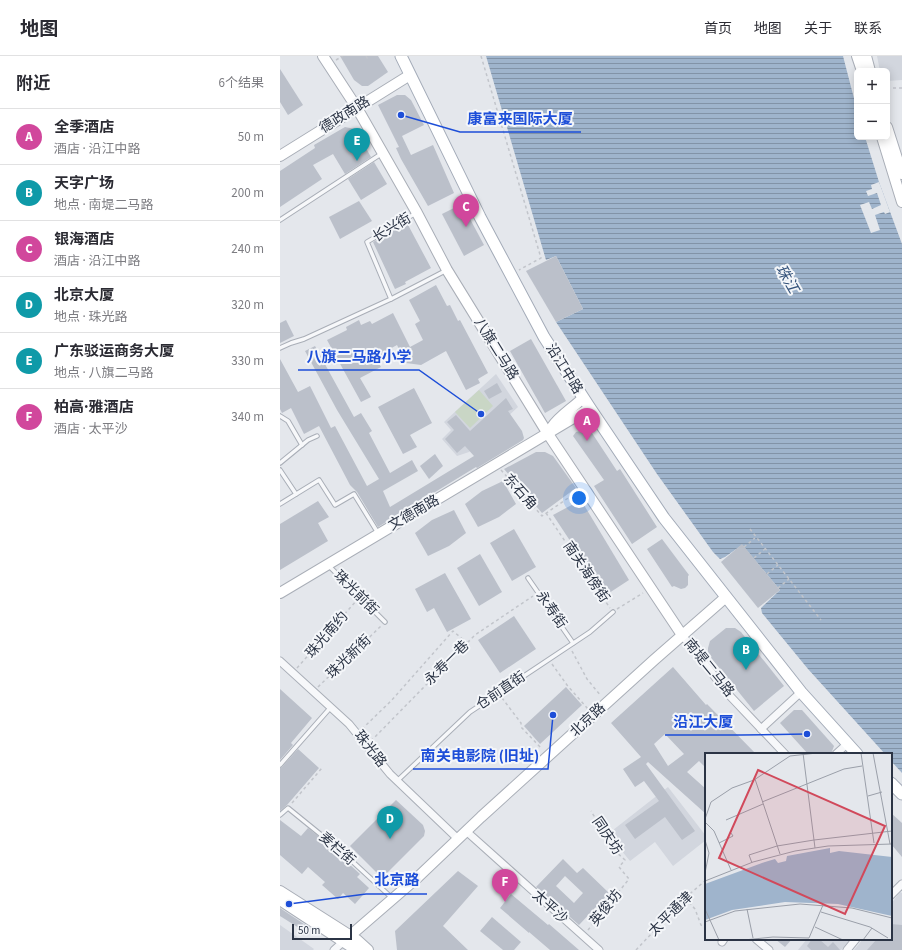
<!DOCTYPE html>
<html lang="zh">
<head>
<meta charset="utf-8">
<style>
  :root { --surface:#fff; --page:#f7f7f7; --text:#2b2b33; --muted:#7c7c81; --line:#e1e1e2; --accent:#0f766e }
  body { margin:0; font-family:"Source Sans 3","Noto Sans SC",sans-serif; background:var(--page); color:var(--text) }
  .controls { position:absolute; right:12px; top:12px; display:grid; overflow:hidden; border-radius:6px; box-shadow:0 2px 10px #0003 }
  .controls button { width:36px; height:36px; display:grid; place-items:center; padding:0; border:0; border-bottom:1px solid var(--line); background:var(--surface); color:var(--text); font:20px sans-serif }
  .scale { position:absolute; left:12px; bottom:10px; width:60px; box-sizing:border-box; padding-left:4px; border:2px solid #2b3445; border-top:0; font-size:11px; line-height:14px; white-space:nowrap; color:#2b3445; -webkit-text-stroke:3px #f4f6f9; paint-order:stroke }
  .you { position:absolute; left:299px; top:442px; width:14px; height:14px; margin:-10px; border:3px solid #fff; border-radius:50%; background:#1a73e8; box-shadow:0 0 0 6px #1a73e833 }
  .badge { display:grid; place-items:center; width:26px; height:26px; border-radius:50%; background:var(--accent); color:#fff; font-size:13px; font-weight:700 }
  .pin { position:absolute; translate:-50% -33px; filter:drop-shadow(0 1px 2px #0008) }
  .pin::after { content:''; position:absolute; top:21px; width:14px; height:12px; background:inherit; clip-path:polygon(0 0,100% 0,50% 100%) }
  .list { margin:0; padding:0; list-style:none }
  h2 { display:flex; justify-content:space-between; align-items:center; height:52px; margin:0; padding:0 16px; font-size:17px }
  h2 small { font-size:13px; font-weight:400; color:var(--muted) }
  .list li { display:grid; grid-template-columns:26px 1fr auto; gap:12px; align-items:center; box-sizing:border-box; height:56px; padding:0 16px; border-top:1px solid var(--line) }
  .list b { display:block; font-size:15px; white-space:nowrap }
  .list p { margin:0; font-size:13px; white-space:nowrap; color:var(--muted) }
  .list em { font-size:13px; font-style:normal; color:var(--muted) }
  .map { position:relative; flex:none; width:622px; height:894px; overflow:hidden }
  header { display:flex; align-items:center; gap:24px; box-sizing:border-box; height:56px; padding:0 20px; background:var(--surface); border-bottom:1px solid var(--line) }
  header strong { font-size:19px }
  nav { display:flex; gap:22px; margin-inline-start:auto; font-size:14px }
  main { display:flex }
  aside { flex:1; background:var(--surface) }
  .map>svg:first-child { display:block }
  .built { fill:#d2d6de }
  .pitch { fill:#c9d6c5 }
  .water { fill:url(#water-rules) }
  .pier { fill:#e4e7ec }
  .building { fill:#bbc0ca; fill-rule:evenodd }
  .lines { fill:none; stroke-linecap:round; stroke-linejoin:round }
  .lane-casing { stroke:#a9aeb7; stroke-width:5.5 }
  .street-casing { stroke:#a9aeb7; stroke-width:9 }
  .secondary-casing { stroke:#a9aeb7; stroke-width:12 }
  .primary-casing { stroke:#a3abb8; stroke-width:13 }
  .path { stroke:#c2c5cb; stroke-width:1.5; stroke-dasharray:3 3; stroke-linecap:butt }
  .lane { stroke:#f7f8fa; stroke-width:3.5 }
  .street { stroke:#f7f8fa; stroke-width:7 }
  .secondary { stroke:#fff; stroke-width:10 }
  .primary { stroke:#fff; stroke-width:11 }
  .labels { text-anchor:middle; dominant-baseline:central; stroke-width:4; stroke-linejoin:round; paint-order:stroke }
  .street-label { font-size:14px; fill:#2b3445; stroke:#f4f6f9 }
  .water-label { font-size:15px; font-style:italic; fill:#34527a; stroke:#f4f6f9 }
  .inset-road { fill:none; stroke:#9a9fa9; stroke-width:1 }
  .view { fill:#d1495b; fill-opacity:0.15; stroke:#d1495b; stroke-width:2 }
  .inset-edge { fill:none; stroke:#2b3445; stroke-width:2 }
  .leader { fill:none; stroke:#1d4ed8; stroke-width:1.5 }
  .callout-dot { fill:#1d4ed8; stroke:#f4f6f9; stroke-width:1.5 }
  .callout-label { font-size:15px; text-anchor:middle; font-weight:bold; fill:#1d4ed8; stroke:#f4f6f9; stroke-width:4; stroke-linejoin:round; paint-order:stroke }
</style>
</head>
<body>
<header>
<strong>地图</strong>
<nav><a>首页</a><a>地图</a><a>关于</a><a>联系</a></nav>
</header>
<main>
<aside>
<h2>附近<small>6个结果</small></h2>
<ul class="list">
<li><span class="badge" style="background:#d1479c">A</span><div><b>全季酒店</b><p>酒店 · 沿江中路</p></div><em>50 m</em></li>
<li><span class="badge" style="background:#0f9aa8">B</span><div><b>天字广场</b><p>地点 · 南堤二马路</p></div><em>200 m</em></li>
<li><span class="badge" style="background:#d1479c">C</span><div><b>银海酒店</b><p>酒店 · 沿江中路</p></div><em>240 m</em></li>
<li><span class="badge" style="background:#0f9aa8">D</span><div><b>北京大厦</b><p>地点 · 珠光路</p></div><em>320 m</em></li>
<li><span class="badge" style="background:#0f9aa8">E</span><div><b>广东驳运商务大厦</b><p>地点 · 八旗二马路</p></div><em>330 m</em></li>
<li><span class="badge" style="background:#d1479c">F</span><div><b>柏高·雅酒店</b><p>酒店 · 太平沙</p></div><em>340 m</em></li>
</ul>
</aside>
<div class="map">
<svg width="622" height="894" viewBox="0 0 622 894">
  <defs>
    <pattern id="water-rules" width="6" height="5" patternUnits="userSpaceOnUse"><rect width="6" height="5" fill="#9fb4cc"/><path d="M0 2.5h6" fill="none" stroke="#8293a7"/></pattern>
  </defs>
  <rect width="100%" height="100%" fill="#e4e7ec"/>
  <g class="built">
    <path d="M 597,0 L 622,0 L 622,24 L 607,25 L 607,15 L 600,15 Z"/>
    <path d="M 216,318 L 238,351 L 189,396 L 177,400 L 162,383 L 171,374 L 164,366 Z"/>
    <path d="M 388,731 L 426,780 L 426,784 L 393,810 L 375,786 L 350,805 L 328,778 Z"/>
    <path d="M 620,836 L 622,837 L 622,894 L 574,894 L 583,883 L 611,883 L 611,848 Z"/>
    <path d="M 0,869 L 34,893 L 33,894 L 0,894 Z"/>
    <path d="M 527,883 L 571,883 L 561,894 L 518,894 Z"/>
  </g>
  <path class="pitch" d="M 199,334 L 213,350 L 190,372 L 175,356 Z"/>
  <path class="water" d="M 206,0 L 563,0 L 577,54 L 577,81 L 585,81 L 599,126 L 622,188 L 622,717 L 611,705 L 611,698 L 605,698 L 528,613 L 482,557 L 481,552 L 500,534 L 464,491 L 462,489 L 445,501 L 440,503 L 433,496 L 377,418 L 276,266 L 303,253 L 276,200 L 266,204 Z"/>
  <path class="pier" d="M 599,126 L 610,156 L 605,158 L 604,156 L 595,159 L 600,174 L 591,177 L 580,149 L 589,146 L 592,153 L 601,149 L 597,137 L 588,140 L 586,135 L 592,133 L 591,129 Z"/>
  <g class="building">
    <path d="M 60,0 L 98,0 L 108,16 L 88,30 L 82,30 L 74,24 Z"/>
    <path d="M 0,13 L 23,49 L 8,59 L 0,46 Z"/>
    <path d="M 117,39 L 125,39 L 131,44 L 144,69 L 122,80 L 131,99 L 153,89 L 174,137 L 148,150 L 121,103 L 116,92 L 119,91 L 98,49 Z"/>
    <path d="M 65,71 L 75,73 L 91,101 L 65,118 L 53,98 L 33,109 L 42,123 L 0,151 L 0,115 L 35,92 L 34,89 Z"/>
    <path d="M 94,106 L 107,128 L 81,144 L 68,123 Z"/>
    <path d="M 79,145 L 92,165 L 60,183 L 49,161 Z"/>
    <path d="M 182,148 L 204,189 L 184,200 L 162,158 Z"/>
    <path d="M 127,167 L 151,212 L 125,226 L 126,228 L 115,233 L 93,186 Z"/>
    <path d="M 276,200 L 303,253 L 276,266 L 246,215 Z"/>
    <path d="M 156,229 L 167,250 L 170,249 L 178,265 L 180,264 L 208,317 L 198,323 L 200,327 L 186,334 L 166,295 L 141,309 L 126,307 L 117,289 L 106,295 L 108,299 L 97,305 L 101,311 L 80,322 L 91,341 L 81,346 L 47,284 L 67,274 L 66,271 L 79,264 L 81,269 L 90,265 L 92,268 L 113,257 L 130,291 L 143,284 L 135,268 L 140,265 L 129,244 Z"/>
    <path d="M 6,264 L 14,280 L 0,287 L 0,267 Z"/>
    <path d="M 251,283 L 286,345 L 265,357 L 230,295 Z"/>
    <path d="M 35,290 L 74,361 L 81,357 L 92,375 L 89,377 L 110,417 L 132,404 L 138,415 L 103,435 L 110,451 L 194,400 L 185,390 L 177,397 L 165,383 L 174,374 L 167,366 L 176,359 L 190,375 L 226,342 L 233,353 L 228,355 L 242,375 L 244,382 L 243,384 L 197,412 L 196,411 L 98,471 L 77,436 L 70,429 L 39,370 L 24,378 L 11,352 L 2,357 L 0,353 L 0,303 L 18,336 L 30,330 L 51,372 L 55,370 L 87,430 L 99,423 L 57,354 L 25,295 Z"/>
    <path d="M 217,327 L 222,336 L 209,343 L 204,335 Z"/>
    <path d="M 134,332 L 152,367 L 130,379 L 137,391 L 123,398 L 98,351 Z"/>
    <path d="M 305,374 L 312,377 L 337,415 L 340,413 L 377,471 L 352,488 L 314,430 L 324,424 L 293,380 L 296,376 Z"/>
    <path d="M 256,396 L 265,396 L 273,400 L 296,432 L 262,457 L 224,413 Z"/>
    <path d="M 155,398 L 163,410 L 149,423 L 140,410 Z"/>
    <path d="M 223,425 L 236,448 L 219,461 L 198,471 L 185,448 L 202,435 Z"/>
    <path d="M 301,444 L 349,524 L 326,539 L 273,459 Z"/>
    <path d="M 38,445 L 49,461 L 38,467 L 48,485 L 0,514 L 0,468 Z"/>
    <path d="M 174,454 L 186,477 L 169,490 L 148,500 L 135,477 L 152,464 Z"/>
    <path d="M 234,473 L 256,511 L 232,525 L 210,487 Z"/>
    <path d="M 382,483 L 409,519 L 408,520 L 408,529 L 405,532 L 401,533 L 394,530 L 392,531 L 367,493 Z"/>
    <path d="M 462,488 L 500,534 L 478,552 L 441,506 Z"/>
    <path d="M 200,498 L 222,536 L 199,550 L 177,512 Z"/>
    <path d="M 165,517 L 191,563 L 167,576 L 154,552 L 147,556 L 135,533 Z"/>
    <path d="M 234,560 L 256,593 L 220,617 L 198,584 Z"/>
    <path d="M 446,572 L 455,572 L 461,576 L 504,630 L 474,655 L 428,598 L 428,592 L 430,585 Z"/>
    <path d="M 393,611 L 426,649 L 427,648 L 476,698 L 426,698 L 426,712 L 419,705 L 407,716 L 426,733 L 426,758 L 368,706 L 366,708 L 415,775 L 402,784 L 385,761 L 355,783 L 345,769 L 379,745 L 364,725 L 355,731 L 343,713 L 361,701 L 331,667 ZM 385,678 L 404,698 L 388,710 L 374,688 Z"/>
    <path d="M 286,631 L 302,649 L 260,688 L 244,670 Z"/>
    <path d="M 0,633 L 32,662 L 11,687 L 13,689 L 0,704 Z"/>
    <path d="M 514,654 L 522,654 L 554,690 L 551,698 L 528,698 L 500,667 Z"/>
    <path d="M 18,693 L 39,712 L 7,749 L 0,755 L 0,712 L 2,711 Z"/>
    <path d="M 116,744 L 143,769 L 145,775 L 144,780 L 102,822 L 70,790 Z"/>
    <path d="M 611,757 L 622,767 L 622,801 L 611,788 Z"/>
    <path d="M 0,764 L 21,780 L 28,772 L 58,796 L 57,797 L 80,818 L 77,821 L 89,832 L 75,848 L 63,837 L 58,843 L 42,829 L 45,826 L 28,811 L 22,818 L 0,799 Z"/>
    <path d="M 283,803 L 297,817 L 303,812 L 329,837 L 299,869 L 256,831 ZM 285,820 L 303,837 L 294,847 L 276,830 Z"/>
    <path d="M 178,815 L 198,830 L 163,870 L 188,894 L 117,894 L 115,875 Z"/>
    <path d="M 231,838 L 268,869 L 269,868 L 299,894 L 270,894 L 249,876 L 249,877 L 220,852 Z"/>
    <path d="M 0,852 L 30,872 L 27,877 L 0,860 Z"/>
    <path d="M 212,861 L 241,886 L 234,894 L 223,894 L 200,875 Z"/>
    <path d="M 611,868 L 622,869 L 622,894 L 587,894 L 597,883 L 611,883 Z"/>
    <path d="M 495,883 L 512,883 L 505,891 Z"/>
    <path d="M 532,883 L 539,883 L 548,891 L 553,886 L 560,894 L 531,894 L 527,890 Z"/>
  </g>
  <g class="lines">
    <g class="lane-casing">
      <g id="lane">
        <path d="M 0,164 L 101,98"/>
        <path d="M 111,243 L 87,186 L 136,157"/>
        <path d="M 0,292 L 11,287 L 24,283 L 111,243 L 165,215"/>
        <path d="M 0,360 L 8,365 L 22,389"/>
        <path d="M 0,407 L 28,384 L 37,380"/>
        <path d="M 0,414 L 16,438"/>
        <path d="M 0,448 L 39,424 L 55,449 L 74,438 L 98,477"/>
        <path d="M 48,509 L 105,566"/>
        <path d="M 248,522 L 293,587"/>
        <path d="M 0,709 L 51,651"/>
        <path d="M 117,725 L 190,656 L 310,576 L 333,556"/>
        <path d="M 0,759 L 8,752 L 61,795 L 112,842"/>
      </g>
    </g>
    <g class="street-casing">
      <g id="street">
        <path d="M 402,579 L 450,640 L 505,698"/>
        <path d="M 0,605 L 69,668 L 110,718 L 178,783"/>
        <path d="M 481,673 L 521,636"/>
        <path d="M 556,698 L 567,688"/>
        <path d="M 186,775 L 319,894"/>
        <path d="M 611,839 L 622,828"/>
        <path d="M 476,883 L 489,894"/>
        <path d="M 442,886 L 444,883"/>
        <path d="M 54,894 L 64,885"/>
        <path d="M 567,894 L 576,883"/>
      </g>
    </g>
    <g class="secondary-casing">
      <g id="secondary">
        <path d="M 43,0 L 77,52 L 137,157 L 167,214 L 268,378 L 402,579"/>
        <path d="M 577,0 L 582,15"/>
        <path d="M 586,0 L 590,15"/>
        <path d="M 607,71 L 622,118"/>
        <path d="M 602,81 L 622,146"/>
        <path d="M 0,100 L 130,19"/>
        <path d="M 272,371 C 279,360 293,352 303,342"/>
        <path d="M 0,537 L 310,352"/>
        <path d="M 0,835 L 77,884 L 88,894"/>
        <path d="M 0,844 L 76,894"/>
        <path d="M 64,885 L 138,821 L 201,761 L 374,604 L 446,541"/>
      </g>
    </g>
    <g class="primary-casing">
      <g id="primary">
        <path d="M 121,0 L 200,161 L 264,281 L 310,352 L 384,462 L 521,636 L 577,698"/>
        <path d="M 611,727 L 622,738"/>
      </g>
    </g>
    <g class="path">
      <path d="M 86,0 L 89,5"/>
      <path d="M 201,0 L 261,202 L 239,214"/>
      <path d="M 56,4 L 63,0"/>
      <path d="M 607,32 L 622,32"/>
      <path d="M 221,414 L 262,460 L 297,436"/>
      <path d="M 266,457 L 330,552"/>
      <path d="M 470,473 L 541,564"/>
      <path d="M 464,491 L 475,482"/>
      <path d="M 474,502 L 485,493"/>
      <path d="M 487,518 L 498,509"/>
      <path d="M 498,532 L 509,523"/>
      <path d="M 337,553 L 363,537"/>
      <path d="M 292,595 L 307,623 L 321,640"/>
      <path d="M 272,608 L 287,629 L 308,653"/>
      <path d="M 17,612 L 77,544"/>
      <path d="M 38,631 L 101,570"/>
      <path d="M 222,642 L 241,667 L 241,671 L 262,693"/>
      <path d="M 82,673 L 111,645 L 173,575 L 187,587"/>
      <path d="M 91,685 L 195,579 L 253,540"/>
      <path d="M 12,747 L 42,712"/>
      <path d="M 405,842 L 415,853 L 421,869 L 426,873"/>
      <path d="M 308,874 L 349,823 L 339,811 L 345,804 L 335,795 L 311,755"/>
      <path d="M 356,894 L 405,842 L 426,824"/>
    </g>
    <use href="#lane" class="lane"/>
    <use href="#street" class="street"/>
    <use href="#secondary" class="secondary"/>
    <use href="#primary" class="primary"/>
  </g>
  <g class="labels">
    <g class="street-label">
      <text transform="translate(65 59) rotate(-32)">德政南路</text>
      <text transform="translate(112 172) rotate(-31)">长兴街</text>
      <text transform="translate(216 293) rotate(58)">八旗二马路</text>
      <text transform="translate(284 313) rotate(58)">沿江中路</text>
      <text transform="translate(240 436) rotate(48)">东石角</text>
      <text transform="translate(134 457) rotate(-30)">文德南路</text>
      <text transform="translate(306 516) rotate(56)">南关海傍街</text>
      <text transform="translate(76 537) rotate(45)">珠光前街</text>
      <text transform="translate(271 554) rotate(55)">永寿街</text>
      <text transform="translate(47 579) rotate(-49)">珠光南约</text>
      <text transform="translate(69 601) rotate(-44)">珠光新街</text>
      <text transform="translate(167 607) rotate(-45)">永寿一巷</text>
      <text transform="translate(429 612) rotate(51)">南堤二马路</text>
      <text transform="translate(221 635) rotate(-34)">仓前直街</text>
      <text transform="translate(308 664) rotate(-43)">北京路</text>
      <text transform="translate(90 693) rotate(52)">珠光路</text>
      <text transform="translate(327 780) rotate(56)">同庆坊</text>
      <text transform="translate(57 793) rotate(41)">麦栏街</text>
      <text transform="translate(270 851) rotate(42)">太平沙</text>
      <text transform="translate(326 852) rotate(-51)">英俊坊</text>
      <text transform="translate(391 858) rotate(-45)">太平通津</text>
    </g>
    <g class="water-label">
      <text transform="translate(507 223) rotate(60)">珠江</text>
    </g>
  </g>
  <g transform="translate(425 697)">
    <rect width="187" height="187" fill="#e4e7ec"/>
    <path d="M 125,95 L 125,100 L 134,98 L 187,104 L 187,163 L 133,151 L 80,149 L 27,157 L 0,167 L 0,131 L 60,109 L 70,106 L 73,110 L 81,108 L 82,103 Z" fill="#9fb4cc"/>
    <path class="inset-road" d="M 98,0 L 110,95M 156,0 L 169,90M 168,0 L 185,91M 50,26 L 75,101M 163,43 L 177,39M 57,49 L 139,16 L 157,13M 0,66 L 6,49 L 27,35 L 49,27 L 85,3 L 112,0M 21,67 L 58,51M 0,69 L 9,78 L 26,117M 0,87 L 4,100 L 0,120M 109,87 L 187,78M 14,90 L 28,83 L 26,80M 47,110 L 44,102 L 72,93 L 109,87M 0,128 L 48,109 L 90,98 L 123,93 L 187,91M 0,156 L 14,187M 42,156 L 48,185M 116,159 L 165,174 L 183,185M 0,169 L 30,158 L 95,151 L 147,155 L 187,165M 110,174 L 138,187M 39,187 L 68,184 L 104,185 L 118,152M 158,187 L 167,175"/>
    <path class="view" d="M 53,17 L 180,73 L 140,161 L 14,105 Z"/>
    <rect width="187" height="187" class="inset-edge"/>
  </g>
  <path class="leader" d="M121 59L180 76H301M201 358L139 314H18M527 678L461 679H385M273 659L268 713H133M9 848L86 838H147"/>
  <g class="callout-dot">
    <circle cx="121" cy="59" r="4"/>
    <circle cx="201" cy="358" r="4"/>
    <circle cx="527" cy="678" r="4"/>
    <circle cx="273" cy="659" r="4"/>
    <circle cx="9" cy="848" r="4"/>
  </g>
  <g class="callout-label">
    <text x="240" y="68">康富来国际大厦</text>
    <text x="79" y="306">八旗二马路小学</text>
    <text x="423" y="671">沿江大厦</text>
    <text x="200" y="705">南关电影院 (旧址)</text>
    <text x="117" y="829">北京路</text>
  </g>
</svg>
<div class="controls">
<button>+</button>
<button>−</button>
</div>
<div class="scale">50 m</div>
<div class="you"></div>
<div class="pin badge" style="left:307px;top:385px;background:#d1479c">A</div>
<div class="pin badge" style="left:466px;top:614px;background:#0f9aa8">B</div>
<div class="pin badge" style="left:186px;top:171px;background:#d1479c">C</div>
<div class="pin badge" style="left:110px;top:783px;background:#0f9aa8">D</div>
<div class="pin badge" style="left:77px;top:105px;background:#0f9aa8">E</div>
<div class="pin badge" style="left:225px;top:846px;background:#d1479c">F</div>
</div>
</main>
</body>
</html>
